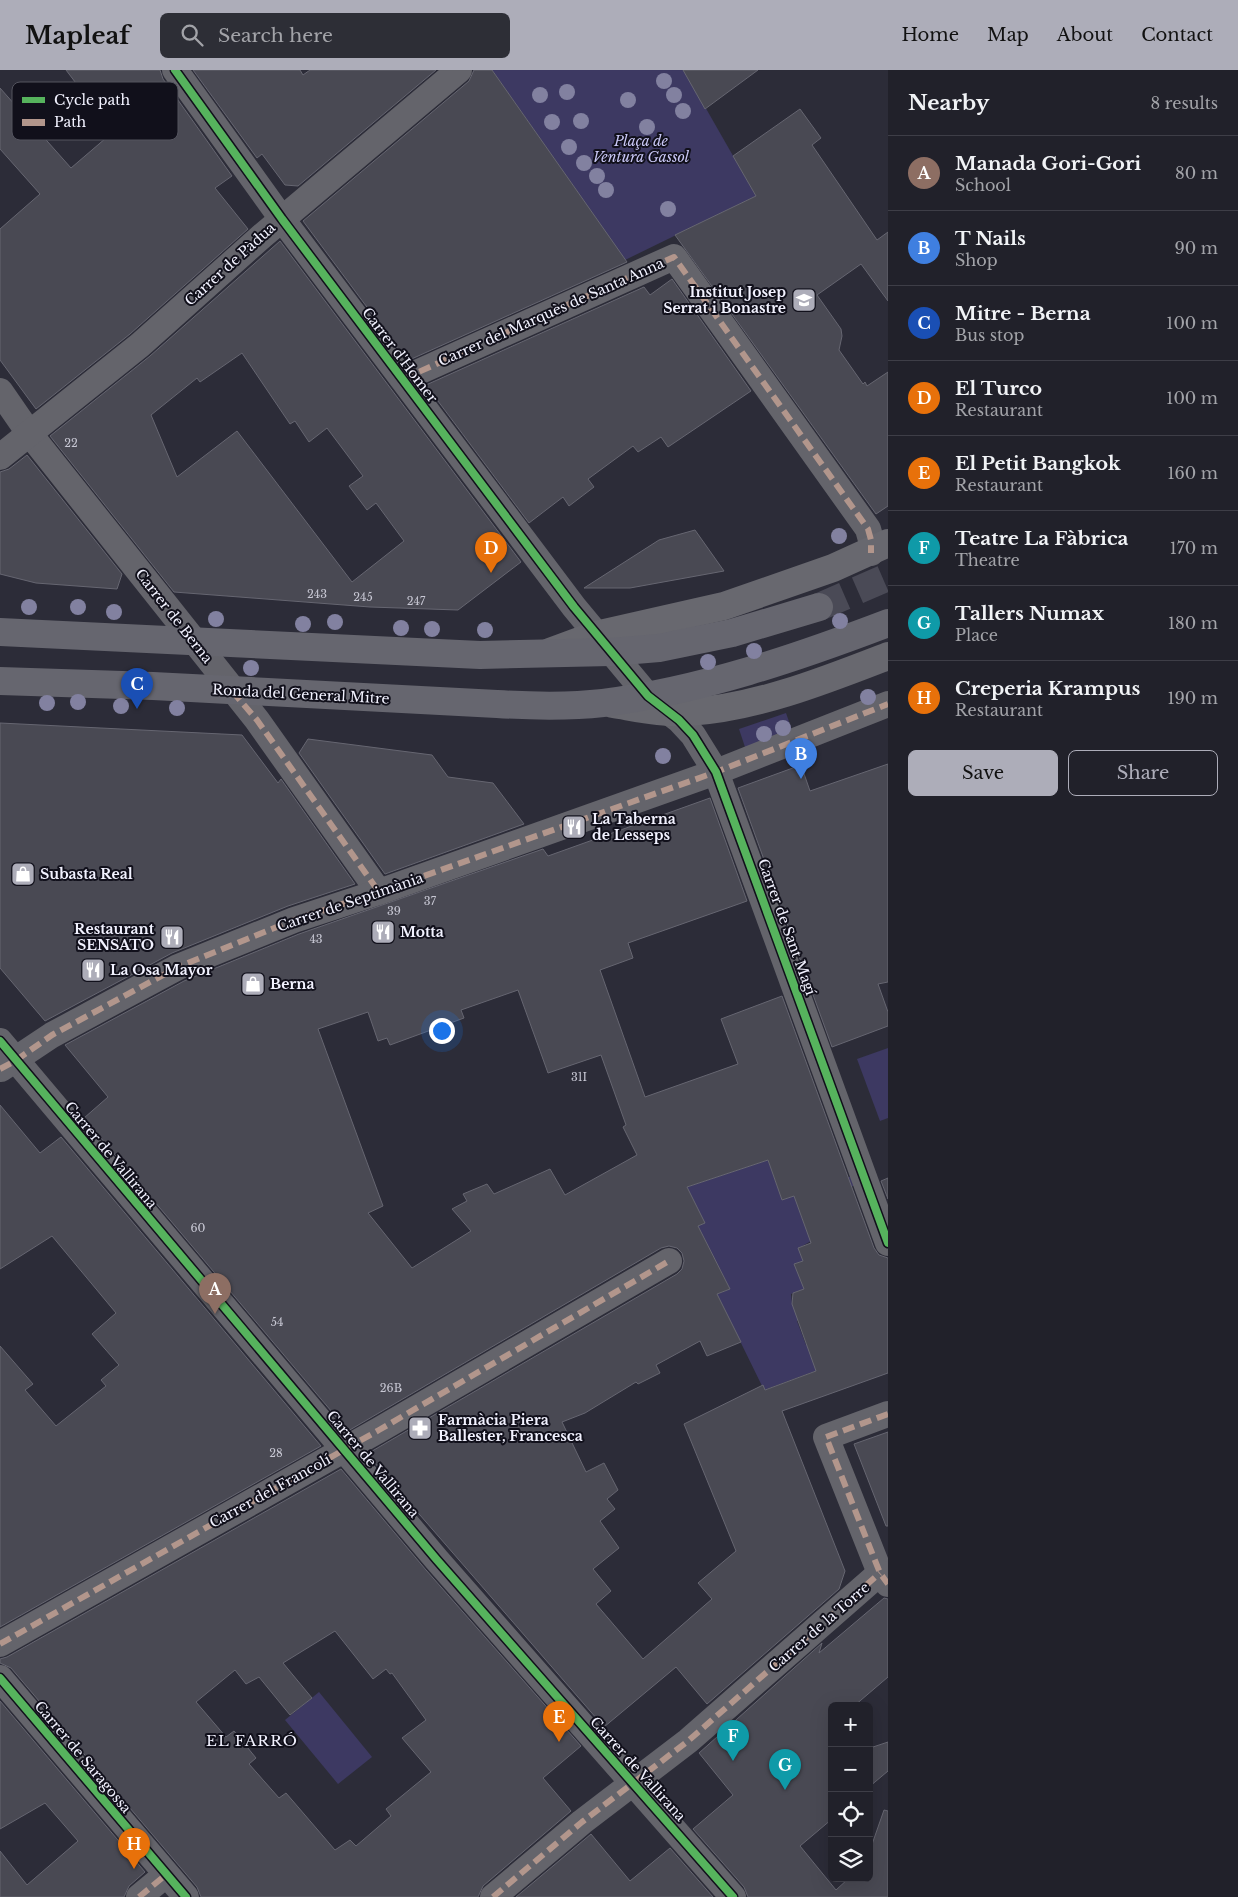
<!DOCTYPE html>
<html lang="en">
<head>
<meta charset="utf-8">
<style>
  :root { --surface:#21212a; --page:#2d2e36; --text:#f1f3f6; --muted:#a2a3a8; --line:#3e3e47; --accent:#adadb9 }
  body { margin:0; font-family:"Libre Baskerville",serif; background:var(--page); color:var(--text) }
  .controls { position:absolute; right:15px; bottom:15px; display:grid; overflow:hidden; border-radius:8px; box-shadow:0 5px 20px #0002 }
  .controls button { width:45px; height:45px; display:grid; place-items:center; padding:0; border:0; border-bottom:1px solid var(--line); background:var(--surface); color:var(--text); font:25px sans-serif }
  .you { position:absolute; left:441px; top:960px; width:18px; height:18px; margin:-12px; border:4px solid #fff; border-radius:50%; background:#1a73e8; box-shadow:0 0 0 8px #1a73e833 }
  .badge { display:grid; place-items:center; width:32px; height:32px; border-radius:50%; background:var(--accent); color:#fff; font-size:16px; font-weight:700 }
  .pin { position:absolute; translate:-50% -41px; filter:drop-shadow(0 1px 2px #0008) }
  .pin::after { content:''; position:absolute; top:26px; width:18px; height:15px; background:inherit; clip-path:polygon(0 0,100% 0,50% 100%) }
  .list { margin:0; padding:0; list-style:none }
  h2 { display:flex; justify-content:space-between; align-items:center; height:65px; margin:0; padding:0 20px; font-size:21px }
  h2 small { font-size:16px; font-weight:400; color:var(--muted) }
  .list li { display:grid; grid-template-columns:32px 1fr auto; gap:15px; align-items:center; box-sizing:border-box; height:75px; padding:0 20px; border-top:1px solid var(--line) }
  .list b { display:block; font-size:19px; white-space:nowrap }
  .list p { margin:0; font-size:16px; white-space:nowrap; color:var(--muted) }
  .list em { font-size:16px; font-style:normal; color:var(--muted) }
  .actions { display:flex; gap:10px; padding:15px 20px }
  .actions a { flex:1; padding:11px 0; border:1px solid var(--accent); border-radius:8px; text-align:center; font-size:18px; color:var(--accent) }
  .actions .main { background:var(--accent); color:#111 }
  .icon { flex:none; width:28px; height:28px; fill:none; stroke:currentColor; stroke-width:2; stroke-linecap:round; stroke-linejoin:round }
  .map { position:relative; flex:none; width:888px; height:1827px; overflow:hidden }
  header { display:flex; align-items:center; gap:30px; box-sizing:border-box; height:70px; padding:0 25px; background:var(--accent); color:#111 }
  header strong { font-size:24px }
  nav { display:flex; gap:28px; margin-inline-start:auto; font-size:18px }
  .search { width:350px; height:45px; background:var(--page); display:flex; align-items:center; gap:12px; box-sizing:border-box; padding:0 18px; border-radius:8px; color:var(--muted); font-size:19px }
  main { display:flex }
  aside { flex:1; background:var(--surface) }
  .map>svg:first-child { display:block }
  .green { fill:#3d3962 }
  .building { fill:#494953; stroke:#666671; fill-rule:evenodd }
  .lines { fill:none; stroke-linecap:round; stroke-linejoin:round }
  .primary-tunnel { stroke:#4a4a56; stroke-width:28; stroke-dasharray:28 14; stroke-linecap:butt }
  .street { stroke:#64646b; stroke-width:26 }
  .secondary { stroke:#68686f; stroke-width:28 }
  .primary { stroke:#66666f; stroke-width:28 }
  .quiet { stroke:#b2968c; stroke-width:6; stroke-dasharray:12 6; stroke-linecap:butt }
  .cycleway-casing { stroke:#11101b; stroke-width:11 }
  .cycleway { stroke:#56b35d; stroke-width:8 }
  .tree { fill:#8281a0 }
  .labels { text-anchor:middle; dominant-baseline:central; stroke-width:4; stroke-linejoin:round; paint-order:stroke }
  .number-label { font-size:11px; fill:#c8c8d4 }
  .park-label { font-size:14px; font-style:italic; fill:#c9c7f5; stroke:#11101b }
  .street-label { font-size:14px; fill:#f2f2ff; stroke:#11101b }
  .poi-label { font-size:14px; font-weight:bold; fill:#f2f2ff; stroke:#11101b; text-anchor:start }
  .neighbourhood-label { font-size:15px; letter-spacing:1px; fill:#f2f2ff; stroke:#11101b }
  .key { fill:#11101b; stroke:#54545f; stroke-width:1 }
  .key-label { font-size:14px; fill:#f2f2ff }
</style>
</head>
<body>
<header>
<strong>Mapleaf</strong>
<div class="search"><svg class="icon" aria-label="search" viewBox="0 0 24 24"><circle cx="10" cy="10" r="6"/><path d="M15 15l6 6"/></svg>Search here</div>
<nav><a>Home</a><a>Map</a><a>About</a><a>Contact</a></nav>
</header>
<main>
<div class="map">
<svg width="888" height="1827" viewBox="0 0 888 1827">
  <rect width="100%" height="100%" fill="#2c2c38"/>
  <g class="green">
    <path d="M 492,0 L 684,0 L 756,126 L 625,190 Z"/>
    <path d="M 786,643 L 793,663 L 746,680 L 739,659 Z"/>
    <path d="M 888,978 L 888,1048 L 880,1051 L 857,989 Z"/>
    <path d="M 768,1090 L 782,1130 L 852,1106 L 855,1115 L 800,1143 L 811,1171 L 799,1178 L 803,1191 L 795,1194 L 809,1217 L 791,1224 L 792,1234 L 801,1249 L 797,1251 L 806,1275 L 888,1245 L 888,1274 L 764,1320 L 717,1224 L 730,1219 L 715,1190 L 677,1166 L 704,1153 L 687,1117 Z"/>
    <path d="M 319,1622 L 372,1687 L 338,1714 L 285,1650 Z"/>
  </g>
  <g class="building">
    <path d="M 66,0 L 160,0 L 163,9 L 232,106 L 215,118 L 248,159 L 130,264 L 36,339 L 0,290 L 0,159 L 40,124 L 0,79 L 0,18 L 71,98 L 113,62 Z"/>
    <path d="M 193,0 L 300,0 L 303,5 L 310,0 L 436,0 L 298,116 L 285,115 L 262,84 L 257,88 Z"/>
    <path d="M 474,0 L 492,0 L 627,192 L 407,291 L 303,151 L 469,11 Z"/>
    <path d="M 683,0 L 758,0 L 705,39 Z"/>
    <path d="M 800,39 L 821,68 L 812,75 L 877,170 L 888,162 L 888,231 L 861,194 L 817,225 L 841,259 L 842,266 L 839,280 L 863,314 L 865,312 L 867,316 L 888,302 L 888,436 L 876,444 L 675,165 L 756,126 L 733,86 Z"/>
    <path d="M 280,171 L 521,492 L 458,540 L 370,537 L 174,522 L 50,366 L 150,286 ZM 242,283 L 290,354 L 295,351 L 309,372 L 327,358 L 363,406 L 349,416 L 367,440 L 376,433 L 404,471 L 352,512 L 237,361 L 177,407 L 151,345 L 197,308 L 200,312 Z"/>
    <path d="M 672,209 L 751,321 L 668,377 L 661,367 L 638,382 L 633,376 L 588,409 L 594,417 L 569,436 L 563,427 L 529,453 L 426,315 L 644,217 L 650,225 Z"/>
    <path d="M 27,385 L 122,504 L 117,519 L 36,513 L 0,504 L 0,402 L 9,399 Z"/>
    <path d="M 695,460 L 724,501 L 630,518 L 584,518 L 659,470 Z"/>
    <path d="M 0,653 L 242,665 L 278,713 L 281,709 L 355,814 L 288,836 L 172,883 L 45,951 L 0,898 Z"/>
    <path d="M 308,669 L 432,685 L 448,707 L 493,713 L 524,754 L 385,804 L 299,683 Z"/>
    <path d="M 888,694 L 888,912 L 878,914 L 888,942 L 888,956 L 832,977 L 738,718 L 801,695 L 810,721 Z"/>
    <path d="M 710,728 L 747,831 L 628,873 L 633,888 L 600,900 L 645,1027 L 738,994 L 721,949 L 782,926 L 874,1178 L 879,1185 L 888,1188 L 888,1303 L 782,1341 L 845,1501 L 839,1519 L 707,1634 L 676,1597 L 604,1657 L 367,1384 L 677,1204 L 682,1199 L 684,1191 L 682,1183 L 677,1178 L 669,1176 L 661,1178 L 348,1361 L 84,1048 L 108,1027 L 65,975 L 184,911 L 299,864 L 543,779 L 548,786 ZM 518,920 L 548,1003 L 601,985 L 626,1055 L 623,1057 L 637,1085 L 565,1125 L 550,1099 L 494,1124 L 487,1114 L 463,1124 L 467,1131 L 452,1139 L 471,1161 L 412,1198 L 368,1143 L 383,1136 L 318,959 L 368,942 L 378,971 L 387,968 L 390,975 L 464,948 L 461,940 ZM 768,1090 L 782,1130 L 794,1126 L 811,1173 L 798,1178 L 803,1191 L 794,1194 L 804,1219 L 793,1223 L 792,1234 L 816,1301 L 765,1320 L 763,1315 L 684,1354 L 736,1481 L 698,1513 L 712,1529 L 643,1589 L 596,1534 L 611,1521 L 593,1499 L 619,1478 L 600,1451 L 615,1439 L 607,1429 L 618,1420 L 604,1393 L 586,1402 L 562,1352 L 585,1343 L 636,1312 L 638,1314 L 660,1303 L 656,1295 L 700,1271 L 707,1286 L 741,1272 L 717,1224 L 730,1219 L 698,1156 L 705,1153 L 687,1117 Z"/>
    <path d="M 0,1035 L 40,1083 L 61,1067 L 321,1376 L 0,1557 L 0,1276 L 33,1314 L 25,1320 L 56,1356 L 106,1316 L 101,1310 L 119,1295 L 92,1264 L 116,1243 L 52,1166 L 0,1199 Z"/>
    <path d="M 888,1108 L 888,1129 L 881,1111 Z"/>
    <path d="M 888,1362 L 888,1456 L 886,1456 L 854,1374 Z"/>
    <path d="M 341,1399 L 426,1500 L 581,1676 L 543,1708 L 571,1741 L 483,1816 L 478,1827 L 201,1827 L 197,1817 L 11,1598 L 0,1593 L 0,1589 L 7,1587 ZM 335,1561 L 373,1609 L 386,1599 L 390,1604 L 392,1603 L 426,1650 L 402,1668 L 431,1702 L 386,1739 L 391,1746 L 356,1776 L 350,1770 L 335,1780 L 286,1723 L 279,1728 L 249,1694 L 256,1688 L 234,1661 L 226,1667 L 196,1632 L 235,1600 L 246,1614 L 259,1607 L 290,1645 L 312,1628 L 283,1593 Z"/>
    <path d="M 884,1528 L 888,1529 L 888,1607 L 854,1636 L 832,1636 L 832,1749 L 800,1776 L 836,1820 L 849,1808 L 869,1808 L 869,1783 L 884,1740 L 888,1741 L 888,1827 L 748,1827 L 744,1817 L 693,1759 L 733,1725 L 699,1683 L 822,1573 L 819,1583 Z"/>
    <path d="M 0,1631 L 145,1802 L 129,1816 L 124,1827 L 0,1827 L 0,1781 L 27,1815 L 78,1771 L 45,1733 L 0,1759 Z"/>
    <path d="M 869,1672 L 873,1677 L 888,1672 L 888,1701 L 869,1717 Z"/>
    <path d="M 591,1764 L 630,1811 L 670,1778 L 713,1827 L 516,1827 Z"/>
  </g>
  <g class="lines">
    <path class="primary-tunnel" d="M 819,537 L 888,507"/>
    <g class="street">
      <path d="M 175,0 L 282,149 L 574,537 L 648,626 L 679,650 L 693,665 L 716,702 L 888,1173"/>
      <path d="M 403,309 L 674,187 L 868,459 L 871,470 L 871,483"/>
      <path d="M 0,321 L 29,363 L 257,650 L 379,822"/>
      <path d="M 0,387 L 140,275 L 262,166 L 459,0"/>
      <path d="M 0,971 L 437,1490 L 733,1827"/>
      <path d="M 1,999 L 52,965 L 178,897 L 294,850 L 379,822 L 716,702 L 888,634"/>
      <path d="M 888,1344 L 826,1367 L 880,1503 L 888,1514"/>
      <path d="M 0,1574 L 379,1360 L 669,1191"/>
      <path d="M 0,1608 L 186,1827"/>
      <path d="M 139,1827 L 162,1808"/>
      <path d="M 493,1827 L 582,1752 L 688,1671 L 880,1503"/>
    </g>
    <g class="secondary">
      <path d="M 550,582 L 596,565 L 724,536 L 833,498 L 888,473"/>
      <path d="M 613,634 C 638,638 664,644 689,642 C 756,638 826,610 888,586"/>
    </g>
    <g class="primary">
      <path d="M 0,562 L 480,585 L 611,582 L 659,578 L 732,563 L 819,537"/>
      <path d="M 0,611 L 153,616 L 497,634 C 532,636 568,637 603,633 C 702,620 796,588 888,553"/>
    </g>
    <g class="quiet">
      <path d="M 403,309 L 674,187 L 868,459 L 871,470 L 871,483"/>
      <path d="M 232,621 L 257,650 L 379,822"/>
      <path d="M 0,999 L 15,991 L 52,965 L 178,897 L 294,850 L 379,822 L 716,702 L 888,634"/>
      <path d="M 888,1344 L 826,1367 L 880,1503 L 888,1514"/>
      <path d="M 0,1574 L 379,1360 L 669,1191"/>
      <path d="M 139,1827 L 162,1808"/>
      <path d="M 493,1827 L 582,1752 L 688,1671 L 880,1503"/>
    </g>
    <g class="cycleway-casing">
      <g id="cycleway">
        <path d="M 175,0 L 282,149 L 574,537 L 648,626 L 679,650 L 693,665 L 716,702 L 888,1173"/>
        <path d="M 0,971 L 437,1490 L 733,1827"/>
        <path d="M 0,1608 L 186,1827"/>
      </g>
    </g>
    <use href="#cycleway" class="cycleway"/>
  </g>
  <g class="tree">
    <circle cx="664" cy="11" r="8"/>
    <circle cx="567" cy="22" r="8"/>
    <circle cx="540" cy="25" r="8"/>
    <circle cx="674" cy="25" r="8"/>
    <circle cx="628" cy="30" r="8"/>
    <circle cx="683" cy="41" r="8"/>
    <circle cx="581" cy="51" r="8"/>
    <circle cx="552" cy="52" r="8"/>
    <circle cx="647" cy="57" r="8"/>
    <circle cx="569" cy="77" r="8"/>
    <circle cx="584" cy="93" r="8"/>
    <circle cx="597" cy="106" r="8"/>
    <circle cx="606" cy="120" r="8"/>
    <circle cx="668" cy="139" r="8"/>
    <circle cx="839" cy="466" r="8"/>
    <circle cx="29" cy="537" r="8"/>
    <circle cx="78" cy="537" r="8"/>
    <circle cx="114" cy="542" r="8"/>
    <circle cx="216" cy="549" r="8"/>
    <circle cx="840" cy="551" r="8"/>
    <circle cx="335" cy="552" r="8"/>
    <circle cx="303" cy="554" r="8"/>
    <circle cx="401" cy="558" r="8"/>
    <circle cx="432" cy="559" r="8"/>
    <circle cx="485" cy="560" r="8"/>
    <circle cx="754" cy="581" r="8"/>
    <circle cx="708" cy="592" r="8"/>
    <circle cx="251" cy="598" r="8"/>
    <circle cx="868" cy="627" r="8"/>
    <circle cx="78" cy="632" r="8"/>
    <circle cx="47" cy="633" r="8"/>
    <circle cx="121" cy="636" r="8"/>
    <circle cx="177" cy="638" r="8"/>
    <circle cx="783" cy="658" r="8"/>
    <circle cx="764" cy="664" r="8"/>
    <circle cx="663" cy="686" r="8"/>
  </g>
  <defs>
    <g id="school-square" transform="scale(1.25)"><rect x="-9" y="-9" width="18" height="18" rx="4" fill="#adadb9" stroke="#11101b"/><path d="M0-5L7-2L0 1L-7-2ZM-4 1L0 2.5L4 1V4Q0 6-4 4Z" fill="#fff"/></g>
    <g id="restaurant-square" transform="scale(1.25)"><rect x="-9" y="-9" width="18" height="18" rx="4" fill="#adadb9" stroke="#11101b"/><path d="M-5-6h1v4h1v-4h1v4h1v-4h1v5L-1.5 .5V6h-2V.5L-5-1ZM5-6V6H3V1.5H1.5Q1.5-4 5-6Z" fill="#fff"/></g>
    <g id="shop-square" transform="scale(1.25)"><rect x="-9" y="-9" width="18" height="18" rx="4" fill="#adadb9" stroke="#11101b"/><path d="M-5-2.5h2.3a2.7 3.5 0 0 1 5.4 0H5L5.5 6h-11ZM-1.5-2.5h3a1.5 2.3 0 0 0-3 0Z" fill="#fff"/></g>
    <g id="pharmacy-square" transform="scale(1.25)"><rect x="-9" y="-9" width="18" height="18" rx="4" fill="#adadb9" stroke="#11101b"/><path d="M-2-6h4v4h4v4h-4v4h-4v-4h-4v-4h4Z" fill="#fff"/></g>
  </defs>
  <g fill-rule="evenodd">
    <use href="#school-square" x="804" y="230"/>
    <use href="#restaurant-square" x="574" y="757"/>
    <use href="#shop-square" x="23" y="804"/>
    <use href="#restaurant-square" x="383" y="862"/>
    <use href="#restaurant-square" x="172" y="867"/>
    <use href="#restaurant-square" x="93" y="900"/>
    <use href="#shop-square" x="253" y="914"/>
    <use href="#pharmacy-square" x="420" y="1358"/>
  </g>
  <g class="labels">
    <g class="number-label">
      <text x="71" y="373">22</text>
      <text x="317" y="524">243</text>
      <text x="363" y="527">245</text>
      <text x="416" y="531">247</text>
      <text x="430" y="831">37</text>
      <text x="394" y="841">39</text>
      <text x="316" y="869">43</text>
      <text x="579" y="1007">31I</text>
      <text x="198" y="1158">60</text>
      <text x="277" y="1252">54</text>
      <text x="391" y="1318">26B</text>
      <text x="276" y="1383">28</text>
    </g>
    <g class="park-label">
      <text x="641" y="71">Plaça de<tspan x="641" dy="16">Ventura Gassol</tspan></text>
    </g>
    <g class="street-label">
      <text transform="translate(230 194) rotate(-42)">Carrer de Pàdua</text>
      <text transform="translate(551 242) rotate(-24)">Carrer del Marquès de Santa Anna</text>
      <text transform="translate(400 285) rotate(53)">Carrer d'Homer</text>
      <text transform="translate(174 546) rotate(52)">Carrer de Berna</text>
      <text transform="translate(301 624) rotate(3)">Ronda del General Mitre</text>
      <text transform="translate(350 832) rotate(-19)">Carrer de Septimània</text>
      <text transform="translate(787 857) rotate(70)">Carrer de Sant Magí</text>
      <text transform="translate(111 1085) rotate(50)">Carrer de Vallirana</text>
      <text transform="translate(373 1394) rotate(50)">Carrer de Vallirana</text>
      <text transform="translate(270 1421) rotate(-29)">Carrer del Francolí</text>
      <text transform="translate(819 1557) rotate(-41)">Carrer de la Torre</text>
      <text transform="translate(83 1687) rotate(50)">Carrer de Saragossa</text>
      <text transform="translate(638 1699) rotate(48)">Carrer de Vallirana</text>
    </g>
    <g class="poi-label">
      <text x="786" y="222" text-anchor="end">Institut Josep<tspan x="786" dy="16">Serrat i Bonastre</tspan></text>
      <text x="592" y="749">La Taberna<tspan x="592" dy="16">de Lesseps</tspan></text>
      <text x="40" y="804">Subasta Real</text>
      <text x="154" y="859" text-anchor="end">Restaurant<tspan x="154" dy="16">SENSATO</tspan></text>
      <text x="400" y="862">Motta</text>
      <text x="110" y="900">La Osa Mayor</text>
      <text x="270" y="914">Berna</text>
      <text x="438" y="1350">Farmàcia Piera<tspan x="438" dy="16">Ballester, Francesca</tspan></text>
    </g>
    <g class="neighbourhood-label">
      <text x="252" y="1670">EL FARRÓ</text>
    </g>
  </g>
  <rect x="12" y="12" width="166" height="58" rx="8" class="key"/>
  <rect x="22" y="27" width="23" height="6" fill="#56b35d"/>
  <rect x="22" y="49" width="23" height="7" fill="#b2968c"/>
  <g class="key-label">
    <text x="54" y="35">Cycle path</text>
    <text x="54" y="57">Path</text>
  </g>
</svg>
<div class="controls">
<button>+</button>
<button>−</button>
<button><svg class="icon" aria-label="locate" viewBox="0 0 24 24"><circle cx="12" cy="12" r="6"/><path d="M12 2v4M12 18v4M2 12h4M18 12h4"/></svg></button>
<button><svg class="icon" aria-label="layers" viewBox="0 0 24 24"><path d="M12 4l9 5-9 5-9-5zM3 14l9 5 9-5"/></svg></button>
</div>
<div class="you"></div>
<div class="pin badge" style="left:215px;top:1244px;background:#8d6e63">A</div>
<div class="pin badge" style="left:801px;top:709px;background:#3f7fe0">B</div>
<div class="pin badge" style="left:137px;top:639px;background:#1a4fb4">C</div>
<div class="pin badge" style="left:491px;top:503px;background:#e8710a">D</div>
<div class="pin badge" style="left:559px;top:1672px;background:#e8710a">E</div>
<div class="pin badge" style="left:733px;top:1691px;background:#0f9aa8">F</div>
<div class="pin badge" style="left:785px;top:1720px;background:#0f9aa8">G</div>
<div class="pin badge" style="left:134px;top:1799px;background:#e8710a">H</div>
</div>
<aside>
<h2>Nearby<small>8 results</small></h2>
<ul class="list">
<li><span class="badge" style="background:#8d6e63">A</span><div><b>Manada Gori-Gori</b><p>School</p></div><em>80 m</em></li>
<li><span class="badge" style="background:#3f7fe0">B</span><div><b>T Nails</b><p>Shop</p></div><em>90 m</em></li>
<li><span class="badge" style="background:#1a4fb4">C</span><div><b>Mitre - Berna</b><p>Bus stop</p></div><em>100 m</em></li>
<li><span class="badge" style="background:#e8710a">D</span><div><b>El Turco</b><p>Restaurant</p></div><em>100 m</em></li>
<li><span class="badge" style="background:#e8710a">E</span><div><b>El Petit Bangkok</b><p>Restaurant</p></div><em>160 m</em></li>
<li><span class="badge" style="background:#0f9aa8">F</span><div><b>Teatre La Fàbrica</b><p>Theatre</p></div><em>170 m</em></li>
<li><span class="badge" style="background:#0f9aa8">G</span><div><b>Tallers Numax</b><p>Place</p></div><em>180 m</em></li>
<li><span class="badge" style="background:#e8710a">H</span><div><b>Creperia Krampus</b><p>Restaurant</p></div><em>190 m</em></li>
</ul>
<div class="actions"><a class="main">Save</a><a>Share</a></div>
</aside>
</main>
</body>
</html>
